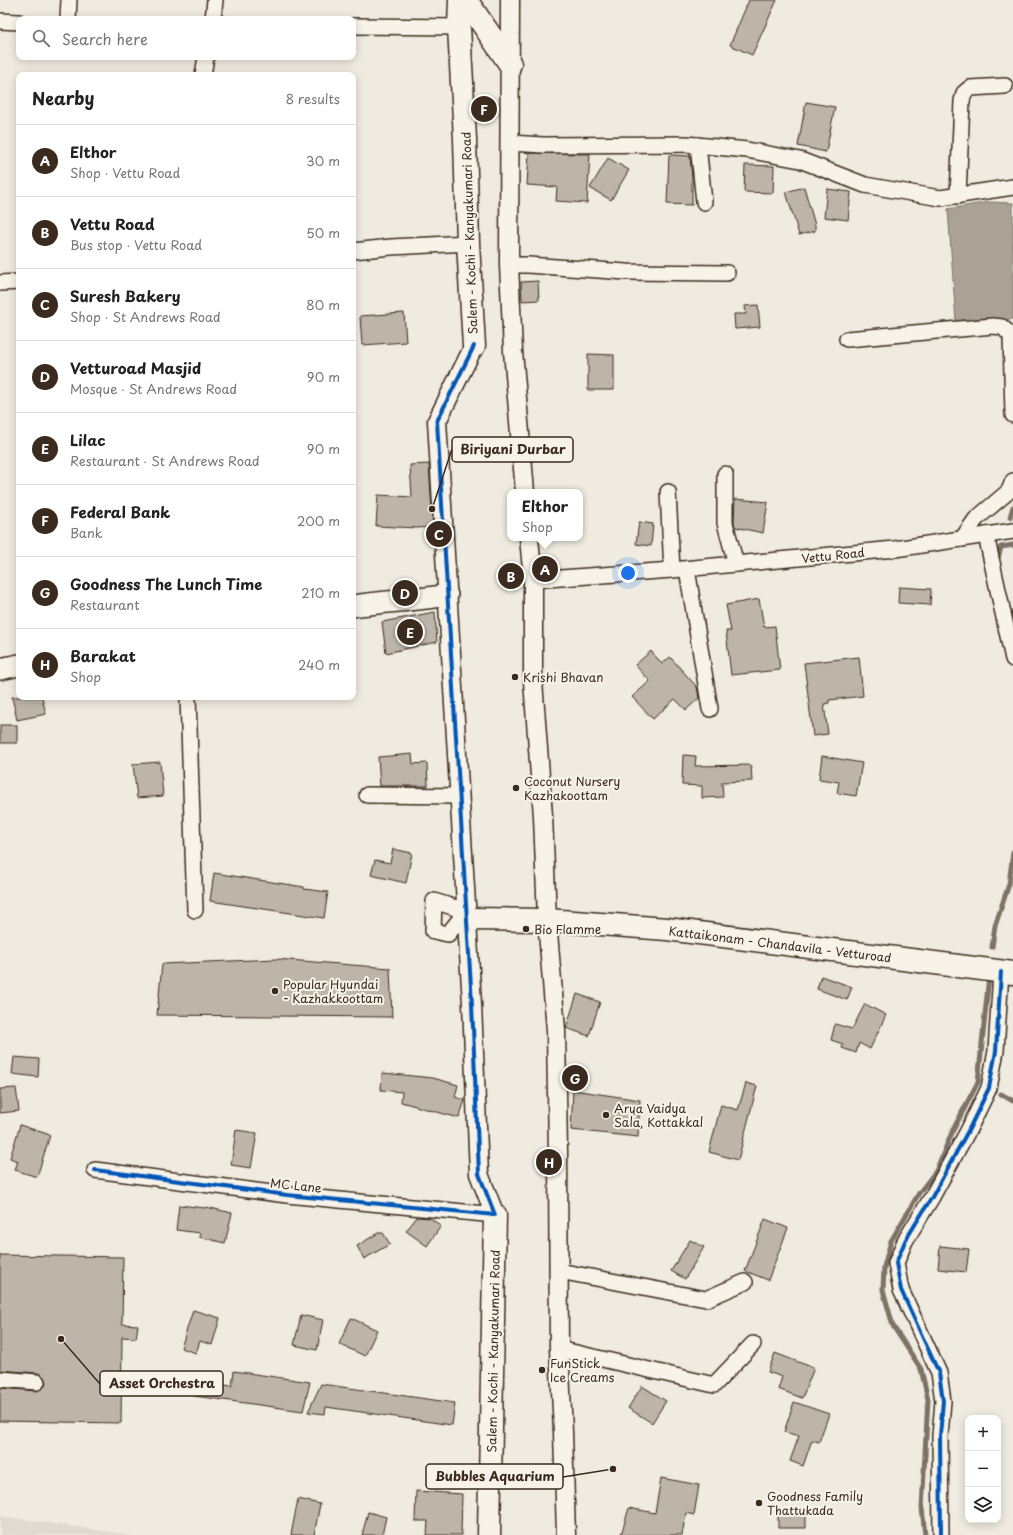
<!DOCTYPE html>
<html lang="en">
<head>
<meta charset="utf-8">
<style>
  :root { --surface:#fff; --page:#f6f6f6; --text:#222; --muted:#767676; --line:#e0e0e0; --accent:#3b2a1e }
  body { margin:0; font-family:"Playpen Sans",sans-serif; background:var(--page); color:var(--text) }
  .controls { position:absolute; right:12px; bottom:12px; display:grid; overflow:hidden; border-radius:8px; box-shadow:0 2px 10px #0003 }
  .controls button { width:36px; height:36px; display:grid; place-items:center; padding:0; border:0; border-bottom:1px solid var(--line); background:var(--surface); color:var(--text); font:20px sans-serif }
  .you { position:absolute; left:628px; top:573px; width:14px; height:14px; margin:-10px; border:3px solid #fff; border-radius:50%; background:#1a73e8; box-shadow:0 0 0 6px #1a73e833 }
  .badge { display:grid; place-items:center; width:26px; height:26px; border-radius:50%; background:var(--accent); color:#fff; font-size:13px; font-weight:700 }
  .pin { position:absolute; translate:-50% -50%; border:2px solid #fff; box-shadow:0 1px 4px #0006 }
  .popup { position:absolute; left:507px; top:489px; width:76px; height:52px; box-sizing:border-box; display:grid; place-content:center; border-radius:8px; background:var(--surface); filter:drop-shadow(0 1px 3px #0005); font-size:13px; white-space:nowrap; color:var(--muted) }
  .popup b { font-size:15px; color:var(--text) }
  .popup::after { content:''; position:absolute; left:50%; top:100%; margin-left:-8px; border:8px solid transparent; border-top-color:var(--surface) }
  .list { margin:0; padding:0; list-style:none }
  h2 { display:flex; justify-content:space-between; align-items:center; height:52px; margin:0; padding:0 16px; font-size:17px }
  h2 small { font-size:13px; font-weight:400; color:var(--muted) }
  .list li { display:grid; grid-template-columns:26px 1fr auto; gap:12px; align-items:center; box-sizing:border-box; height:72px; padding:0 16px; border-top:1px solid var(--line) }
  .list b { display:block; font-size:15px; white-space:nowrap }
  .list p { margin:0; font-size:13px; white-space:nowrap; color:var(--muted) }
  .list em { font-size:13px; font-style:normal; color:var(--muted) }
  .icon { flex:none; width:22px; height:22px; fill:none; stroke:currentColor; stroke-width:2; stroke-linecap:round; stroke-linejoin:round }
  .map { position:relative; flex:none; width:1013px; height:1535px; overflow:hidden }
  .search { position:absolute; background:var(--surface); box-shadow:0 2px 10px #0003; left:16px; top:16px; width:340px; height:44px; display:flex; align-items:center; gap:10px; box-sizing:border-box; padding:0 14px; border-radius:8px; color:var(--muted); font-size:15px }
  .panel { position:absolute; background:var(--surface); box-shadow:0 2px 10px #0003; left:16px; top:72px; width:340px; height:628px; border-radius:8px }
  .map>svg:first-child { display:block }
  .built { fill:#e0dbd0 }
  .water { fill:#aaa296; stroke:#7e7266 }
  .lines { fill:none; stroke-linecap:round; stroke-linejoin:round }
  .stream { stroke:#7e7266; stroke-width:5 }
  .building { fill:#bdb5aa; stroke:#3b2a1e }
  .minor-casing { stroke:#3b2a1e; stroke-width:18 }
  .tertiary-casing { stroke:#3b2a1e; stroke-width:21 }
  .secondary-casing { stroke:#3b2a1e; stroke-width:24 }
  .primary-casing { stroke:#3b2a1e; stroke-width:25 }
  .trunk-casing { stroke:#3b2a1e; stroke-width:25 }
  .minor { stroke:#f7f3e8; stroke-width:15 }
  .tertiary { stroke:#f7f3e8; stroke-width:18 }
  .secondary { stroke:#f7f3e8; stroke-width:21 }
  .primary { stroke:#f7f3e8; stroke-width:22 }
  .trunk { stroke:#f7f3e8; stroke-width:22 }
  .cycleway-casing { stroke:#f7f3e8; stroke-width:6 }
  .cycleway { stroke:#0057b8; stroke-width:4 }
  .poi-dot { fill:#3b2a1e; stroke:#f7f3e8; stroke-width:1.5 }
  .labels { text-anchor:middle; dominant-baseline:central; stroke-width:4; stroke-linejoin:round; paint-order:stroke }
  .street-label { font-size:12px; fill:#3b2a1e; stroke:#f7f3e8 }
  .poi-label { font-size:12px; fill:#3b2a1e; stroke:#f7f3e8; text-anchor:start }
  .leader { fill:none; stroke:#3b2a1e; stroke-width:1.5 }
  .callout-dot { fill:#3b2a1e; stroke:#f7f3e8; stroke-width:1.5 }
  .callout { fill:#f7f3e8; stroke:#3b2a1e; stroke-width:1.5 }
  .callout-label { font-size:13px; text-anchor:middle; font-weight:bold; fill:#3b2a1e }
</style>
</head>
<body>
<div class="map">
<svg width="1013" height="1535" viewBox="0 0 1013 1535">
  <rect width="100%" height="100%" fill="#efebe0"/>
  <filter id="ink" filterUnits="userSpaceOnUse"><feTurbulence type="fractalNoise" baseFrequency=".025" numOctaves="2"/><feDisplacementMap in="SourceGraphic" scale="8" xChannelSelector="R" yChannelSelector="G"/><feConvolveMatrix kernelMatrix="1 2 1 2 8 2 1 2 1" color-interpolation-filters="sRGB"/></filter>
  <g filter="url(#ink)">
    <path class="built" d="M 0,1516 L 132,1535 L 0,1535 Z"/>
    <path class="water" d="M 988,202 L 1013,203 L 1013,319 L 956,322 L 948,209 Z"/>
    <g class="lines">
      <g class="stream">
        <path d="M 1010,517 L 1013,507"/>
        <path d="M 997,562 L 1001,547 L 1013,545"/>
        <path d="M 992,947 L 995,926 L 1009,884 L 1013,852"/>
        <path d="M 1001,1094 L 1013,1101"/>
        <path d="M 925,1535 L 922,1508 L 928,1399 L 921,1369 L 893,1326 L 883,1290 L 884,1267 L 891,1241 L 919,1193 L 936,1171 L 953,1130 L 978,1082 L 989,976"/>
      </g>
    </g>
    <g class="building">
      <path d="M 749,0 L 777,0 L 752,55 L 730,45 Z"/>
      <path d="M 806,102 L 835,107 L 826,152 L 798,146 Z"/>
      <path d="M 529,153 L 590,154 L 587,203 L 556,201 L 557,187 L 527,185 Z"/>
      <path d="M 669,155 L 690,156 L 692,178 L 692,205 L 667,204 Z"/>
      <path d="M 608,158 L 629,170 L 611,200 L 590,188 Z"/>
      <path d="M 745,165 L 774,166 L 773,193 L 744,192 Z"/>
      <path d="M 804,187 L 815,225 L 815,231 L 799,235 L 786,192 Z"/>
      <path d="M 827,189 L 851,192 L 848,220 L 824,217 Z"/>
      <path d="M 538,281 L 539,300 L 522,301 L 521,282 Z"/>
      <path d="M 758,305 L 760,327 L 735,329 L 734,314 L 746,314 L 745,306 Z"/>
      <path d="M 404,313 L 406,342 L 362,345 L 360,316 Z"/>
      <path d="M 588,354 L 614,355 L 614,390 L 588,390 Z"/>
      <path d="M 429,464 L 433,527 L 417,528 L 376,526 L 378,495 L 412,497 L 410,465 Z"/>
      <path d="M 735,499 L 768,502 L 763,533 L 735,527 L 734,522 Z"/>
      <path d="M 639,522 L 653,524 L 651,546 L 636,544 Z"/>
      <path d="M 899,587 L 931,589 L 930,605 L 898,603 Z"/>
      <path d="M 759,599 L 764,627 L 775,626 L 780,670 L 731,675 L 726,631 L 731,631 L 726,605 Z"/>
      <path d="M 435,612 L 437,642 L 386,653 L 382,622 Z"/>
      <path d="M 651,651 L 662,664 L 670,657 L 697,687 L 699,698 L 686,710 L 675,699 L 653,719 L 632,697 L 650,681 L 635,665 Z"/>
      <path d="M 859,657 L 863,696 L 829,700 L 829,703 L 824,704 L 828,734 L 813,736 L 804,663 Z"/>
      <path d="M 12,697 L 42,697 L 46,714 L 17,720 Z"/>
      <rect x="0" y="725" width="17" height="18"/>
      <path d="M 412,754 L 413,764 L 427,763 L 428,786 L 380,786 L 378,757 Z"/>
      <path d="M 683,755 L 696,756 L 695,766 L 751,765 L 752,781 L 722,782 L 723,797 L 702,798 L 702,786 L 682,785 Z"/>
      <path d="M 822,756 L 862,763 L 856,796 L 837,793 L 839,782 L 819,779 Z"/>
      <path d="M 160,762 L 163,796 L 137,798 L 133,764 Z"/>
      <path d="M 393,849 L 412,853 L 406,883 L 371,875 L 375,860 L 390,863 Z"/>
      <path d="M 214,873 L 304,887 L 304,889 L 328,892 L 324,918 L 210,901 Z"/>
      <path d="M 276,959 L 390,968 L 392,1017 L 157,1015 L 162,964 Z"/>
      <path d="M 821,976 L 852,987 L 847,1000 L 817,989 Z"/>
      <path d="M 577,994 L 600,1002 L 589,1036 L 566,1028 Z"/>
      <path d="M 865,1004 L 886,1015 L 870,1049 L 859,1043 L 856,1053 L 842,1048 L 843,1044 L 831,1040 L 835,1024 L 852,1029 Z"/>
      <path d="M 14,1057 L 39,1059 L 38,1077 L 12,1074 Z"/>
      <path d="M 382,1073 L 433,1078 L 458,1085 L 455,1097 L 465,1100 L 459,1118 L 401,1102 L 402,1092 L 381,1090 Z"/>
      <path d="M 746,1083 L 757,1086 L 738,1160 L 709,1152 L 721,1105 L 738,1110 Z"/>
      <path d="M 16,1088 L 19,1111 L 0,1113 L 0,1089 Z"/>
      <path d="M 573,1090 L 640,1100 L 638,1137 L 571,1130 Z"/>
      <path d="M 20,1125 L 50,1135 L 37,1177 L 15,1170 L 18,1161 L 10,1158 Z"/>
      <path d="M 236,1130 L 257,1133 L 251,1168 L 231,1165 Z"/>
      <path d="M 179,1205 L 205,1208 L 206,1207 L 232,1213 L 225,1243 L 199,1237 L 200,1233 L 176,1230 Z"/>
      <path d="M 417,1217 L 430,1218 L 441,1226 L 427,1246 L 406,1231 Z"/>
      <path d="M 765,1219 L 788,1228 L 768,1280 L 745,1271 Z"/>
      <path d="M 378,1233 L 383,1233 L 390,1244 L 364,1259 L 357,1246 Z"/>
      <path d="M 690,1240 L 704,1247 L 685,1279 L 671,1271 Z"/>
      <path d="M 940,1246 L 969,1249 L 966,1272 L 938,1269 Z"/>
      <path d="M 0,1255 L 123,1257 L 122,1324 L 138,1325 L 136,1338 L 122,1337 L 121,1423 L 0,1421 L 0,1388 L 37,1391 L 44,1387 L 46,1382 L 42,1375 L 38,1373 L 0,1370 Z"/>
      <path d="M 193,1310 L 220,1318 L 212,1345 L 200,1341 L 196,1353 L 181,1348 Z"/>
      <path d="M 301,1315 L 323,1320 L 317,1350 L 294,1345 Z"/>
      <path d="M 351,1318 L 377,1330 L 365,1356 L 339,1344 Z"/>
      <path d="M 775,1353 L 814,1368 L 802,1398 L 778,1389 L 782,1377 L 768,1372 Z"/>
      <path d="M 234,1371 L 310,1382 L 303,1411 L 194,1396 L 196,1381 L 232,1386 Z"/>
      <path d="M 321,1384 L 455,1403 L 452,1425 L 326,1407 L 325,1414 L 308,1412 Z"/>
      <path d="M 642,1386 L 666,1401 L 652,1423 L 628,1408 Z"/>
      <path d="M 794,1402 L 829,1414 L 819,1442 L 812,1440 L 803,1466 L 790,1461 L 799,1436 L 784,1432 Z"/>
      <path d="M 661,1478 L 699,1485 L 694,1515 L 686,1513 L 682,1535 L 621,1535 L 629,1508 L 655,1513 Z"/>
      <path d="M 416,1491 L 462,1494 L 461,1535 L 427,1535 L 428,1521 L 415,1521 Z"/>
      <path d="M 298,1499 L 320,1504 L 314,1535 L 291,1535 Z"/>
      <path d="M 368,1512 L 386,1517 L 382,1535 L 362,1535 Z"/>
      <path d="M 806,1512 L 806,1528 L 778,1528 L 778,1513 Z"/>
    </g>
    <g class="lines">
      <g class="minor-casing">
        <g id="minor">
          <path d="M 68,19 L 69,0"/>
          <path d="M 213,19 L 215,0"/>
          <path d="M 0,21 L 19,22"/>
          <path d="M 353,26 L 459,27"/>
          <path d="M 203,75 L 206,57"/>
          <path d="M 510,143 L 543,145 L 686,144 L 747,150 L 800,160 L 865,185 L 940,198 L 1013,187"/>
          <path d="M 698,145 L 704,202"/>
          <path d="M 958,196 L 962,101 L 964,93 L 970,88 L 1005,86"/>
          <path d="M 353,251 L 391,247 L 468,243"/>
          <path d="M 509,265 L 528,265 L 626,272 L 727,273"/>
          <path d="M 0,283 L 19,282"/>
          <path d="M 847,339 L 993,326 L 1002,327 L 1011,335 L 1013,415"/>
          <path d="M 725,474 L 725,523 L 736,564"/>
          <path d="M 668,492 L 672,570"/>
          <path d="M 986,535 L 1013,659"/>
          <path d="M 962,539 L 976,519 L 1009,491 L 1013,481"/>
          <path d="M 687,569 L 710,709"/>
          <path d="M 533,580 L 672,570 L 895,549 L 1013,531"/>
          <path d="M 188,697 L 195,910"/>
          <path d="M 367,795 L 460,796"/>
          <path d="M 461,918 L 448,934 L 433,931 L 434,901 L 459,909 L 461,918 L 467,919"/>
          <path d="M 95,1170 L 287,1195 L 495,1215"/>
          <path d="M 559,1271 L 706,1299 L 745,1282"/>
          <path d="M 559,1349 L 714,1385 L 753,1344"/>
          <path d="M 0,1379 L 37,1382"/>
          <path d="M 941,1535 L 940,1436 L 943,1401 L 939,1373 L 901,1290 L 896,1263 L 905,1241 L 932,1197 L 969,1129 L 989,1088 L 996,1051 L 1001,972"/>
        </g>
      </g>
      <g class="tertiary-casing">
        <g id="tertiary">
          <path d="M 510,0 L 509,265 L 513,351 L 525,492"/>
          <path d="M 474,346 L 437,421 L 472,1004 L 479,1174 L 495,1215"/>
          <path d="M 529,538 L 533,580 L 533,681 L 543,816 L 547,920 L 556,1030 L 558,1153 L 559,1349 L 563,1432 L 566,1535"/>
        </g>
      </g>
      <g class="secondary-casing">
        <g id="secondary">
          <path d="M 353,606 C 384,601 416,601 447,595"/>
          <path d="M 0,669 L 19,665"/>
        </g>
      </g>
      <g class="primary-casing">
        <path id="primary" d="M 467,919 L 547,920 L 667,929 L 1013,973"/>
      </g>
      <g class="trunk-casing">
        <g id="trunk">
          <path d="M 460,0 L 459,27 L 465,139 L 468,243 L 474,346"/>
          <path d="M 466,0 L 510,64"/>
          <path d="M 489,1535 L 495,1215"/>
        </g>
      </g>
      <use href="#minor" class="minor"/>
      <use href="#tertiary" class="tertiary"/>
      <use href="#secondary" class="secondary"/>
      <use href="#primary" class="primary"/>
      <use href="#trunk" class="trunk"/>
      <g class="cycleway-casing">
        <g id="cycleway">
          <path d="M 95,1170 L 287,1195 L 495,1215 L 479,1174 L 472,1004 L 437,421 L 474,346"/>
          <path d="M 941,1535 L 940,1436 L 943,1401 L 939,1373 L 901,1290 L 896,1263 L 905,1241 L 932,1197 L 969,1129 L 989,1088 L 996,1051 L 1001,972"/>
        </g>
      </g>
      <use href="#cycleway" class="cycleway"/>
    </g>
  </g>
  <g class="poi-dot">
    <circle cx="515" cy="677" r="4"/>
    <circle cx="516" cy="788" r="4"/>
    <circle cx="526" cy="929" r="4"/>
    <circle cx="275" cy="991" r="4"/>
    <circle cx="606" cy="1115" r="4"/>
    <circle cx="542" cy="1370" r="4"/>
    <circle cx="759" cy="1503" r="4"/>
  </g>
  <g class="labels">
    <g class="street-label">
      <text transform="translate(469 233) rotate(-92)">Salem - Kochi - Kanyakumari Road</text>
      <text transform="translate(833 555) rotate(-6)">Vettu Road</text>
      <text transform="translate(780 944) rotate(7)">Kattaikonam - Chandavila - Vetturoad</text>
      <text transform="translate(296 1185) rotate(6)">MC Lane</text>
      <text transform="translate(493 1351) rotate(-89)">Salem - Kochi - Kanyakumari Road</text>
    </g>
    <g class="poi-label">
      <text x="523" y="677">Krishi Bhavan</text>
      <text x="524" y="781">Coconut Nursery<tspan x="524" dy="14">Kazhakoottam</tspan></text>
      <text x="534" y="929">Bio Flamme</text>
      <text x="283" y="984">Popular Hyundai<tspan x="283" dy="14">- Kazhakkoottam</tspan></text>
      <text x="614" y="1108">Arya Vaidya<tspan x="614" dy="14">Sala, Kottakkal</tspan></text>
      <text x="550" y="1363">FunStick<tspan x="550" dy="14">Ice Creams</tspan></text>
      <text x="767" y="1496">Goodness Family<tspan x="767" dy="14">Thattukada</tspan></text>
    </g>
  </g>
  <path class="leader" d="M432 509L452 449M61 1339L100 1384M613 1469L563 1477"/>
  <g class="callout-dot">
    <circle cx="432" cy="509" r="4"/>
    <circle cx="61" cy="1339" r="4"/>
    <circle cx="613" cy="1469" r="4"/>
  </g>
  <g class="callout">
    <rect x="452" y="437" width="121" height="25" rx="4"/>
    <rect x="100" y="1371" width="123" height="25" rx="4"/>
    <rect x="426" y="1464" width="137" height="25" rx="4"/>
  </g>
  <g class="callout-label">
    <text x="513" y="454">Biriyani Durbar</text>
    <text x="162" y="1388">Asset Orchestra</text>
    <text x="495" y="1481">Bubbles Aquarium</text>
  </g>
</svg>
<div class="controls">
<button>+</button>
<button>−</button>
<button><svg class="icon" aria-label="layers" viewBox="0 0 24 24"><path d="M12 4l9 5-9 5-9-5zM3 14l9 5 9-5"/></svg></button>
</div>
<div class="you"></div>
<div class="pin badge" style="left:545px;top:569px">A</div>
<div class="popup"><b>Elthor</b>Shop</div>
<div class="pin badge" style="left:511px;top:576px">B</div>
<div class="pin badge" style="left:439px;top:534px">C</div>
<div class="pin badge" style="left:405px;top:593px">D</div>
<div class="pin badge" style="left:410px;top:632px">E</div>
<div class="pin badge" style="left:484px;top:109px">F</div>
<div class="pin badge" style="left:575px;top:1078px">G</div>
<div class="pin badge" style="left:549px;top:1162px">H</div>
<div class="search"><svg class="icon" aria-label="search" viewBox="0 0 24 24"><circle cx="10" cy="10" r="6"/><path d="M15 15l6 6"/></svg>Search here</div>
<section class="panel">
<h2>Nearby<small>8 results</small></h2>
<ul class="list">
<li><span class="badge">A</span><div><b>Elthor</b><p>Shop · Vettu Road</p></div><em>30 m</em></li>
<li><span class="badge">B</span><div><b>Vettu Road</b><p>Bus stop · Vettu Road</p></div><em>50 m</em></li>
<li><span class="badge">C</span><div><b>Suresh Bakery</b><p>Shop · St Andrews Road</p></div><em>80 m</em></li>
<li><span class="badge">D</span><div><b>Vetturoad Masjid</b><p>Mosque · St Andrews Road</p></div><em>90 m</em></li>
<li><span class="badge">E</span><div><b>Lilac</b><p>Restaurant · St Andrews Road</p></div><em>90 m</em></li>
<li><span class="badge">F</span><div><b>Federal Bank</b><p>Bank</p></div><em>200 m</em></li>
<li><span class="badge">G</span><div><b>Goodness The Lunch Time</b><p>Restaurant</p></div><em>210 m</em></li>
<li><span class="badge">H</span><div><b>Barakat</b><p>Shop</p></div><em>240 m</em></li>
</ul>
</section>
</div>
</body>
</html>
